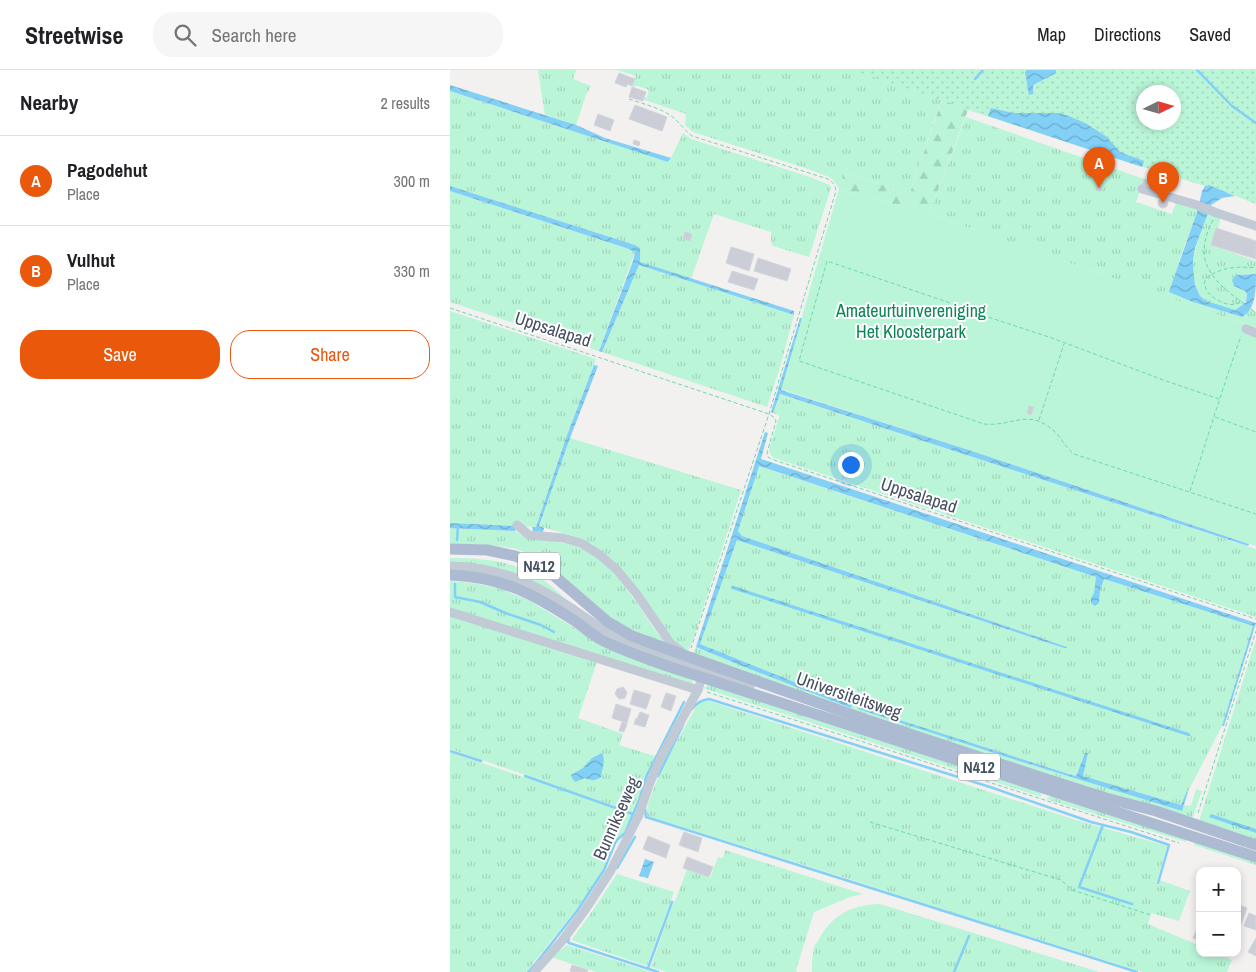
<!DOCTYPE html>
<html lang="en">
<head>
<meta charset="utf-8">
<style>
  :root { --surface:#fff; --page:#f6f6f6; --text:#202124; --muted:#757577; --line:#e0e0e0; --accent:#ea580c }
  body { margin:0; font-family:"Archivo Narrow",sans-serif; background:var(--page); color:var(--text) }
  .controls { position:absolute; right:15px; bottom:15px; display:grid; overflow:hidden; border-radius:10px; box-shadow:0 2px 8px #0003 }
  .controls button { width:45px; height:45px; display:grid; place-items:center; padding:0; border:0; border-bottom:1px solid var(--line); background:var(--surface); color:var(--text); font:25px sans-serif }
  .compass { position:absolute; left:686px; top:15px; width:45px; height:45px; border-radius:50%; background:var(--surface); box-shadow:0 2px 8px #0003; rotate:85deg }
  .you { position:absolute; left:400px; top:394px; width:18px; height:18px; margin:-12px; border:4px solid #fff; border-radius:50%; background:#1a73e8; box-shadow:0 0 0 8px #1a73e833 }
  .badge { display:grid; place-items:center; width:32px; height:32px; border-radius:50%; background:var(--accent); color:#fff; font-size:16px; font-weight:700 }
  .pin { position:absolute; translate:-50% -41px; filter:drop-shadow(0 1px 2px #0008) }
  .pin::after { content:''; position:absolute; top:26px; width:18px; height:15px; background:inherit; clip-path:polygon(0 0,100% 0,50% 100%) }
  .list { margin:0; padding:0; list-style:none }
  h2 { display:flex; justify-content:space-between; align-items:center; height:65px; margin:0; padding:0 20px; font-size:21px }
  h2 small { font-size:16px; font-weight:400; color:var(--muted) }
  .list li { display:grid; grid-template-columns:32px 1fr auto; gap:15px; align-items:center; box-sizing:border-box; height:90px; padding:0 20px; border-top:1px solid var(--line) }
  .list b { display:block; font-size:19px; white-space:nowrap }
  .list p { margin:0; font-size:16px; white-space:nowrap; color:var(--muted) }
  .list em { font-size:16px; font-style:normal; color:var(--muted) }
  .actions { display:flex; gap:10px; padding:15px 20px }
  .actions a { flex:1; padding:11px 0; border:1px solid var(--accent); border-radius:20px; text-align:center; font-size:18px; color:var(--accent) }
  .actions .main { background:var(--accent); color:#fff }
  .icon { flex:none; width:28px; height:28px; fill:none; stroke:currentColor; stroke-width:2; stroke-linecap:round; stroke-linejoin:round }
  .map { position:relative; flex:none; width:806px; height:902px; overflow:hidden }
  header { display:flex; align-items:center; gap:30px; box-sizing:border-box; height:70px; padding:0 25px; background:var(--surface); border-bottom:1px solid var(--line) }
  header strong { font-size:24px }
  nav { display:flex; gap:28px; margin-inline-start:auto; font-size:18px }
  .search { width:350px; height:45px; background:var(--page); display:flex; align-items:center; gap:12px; box-sizing:border-box; padding:0 18px; border-radius:20px; color:var(--muted); font-size:19px }
  main { display:flex }
  aside { flex:1; background:var(--surface) }
  .map>svg:first-child { display:block }
  .grass { fill:url(#grass-tufts) }
  .forest { fill:url(#forest-firs) }
  .park { fill:url(#park-dots); fill-rule:evenodd }
  .garden { fill:#baf5d8 }
  .water { fill:url(#water-waves) }
  .lines { fill:none; stroke-linecap:round; stroke-linejoin:round }
  .stream { stroke:#82d0f6; stroke-width:2.5 }
  .building { fill:#cbced6; stroke:#d3d5dc }
  .path { stroke:#6ed7b0; stroke-width:1; stroke-dasharray:4 2.5; stroke-linecap:butt }
  .minor { stroke:#c2cad6; stroke-width:9 }
  .major { stroke:#adbbd2; stroke-width:11 }
  .labels { text-anchor:middle; dominant-baseline:central; stroke-width:4; stroke-linejoin:round; paint-order:stroke }
  .shield { fill:#fff; stroke:#7d8490; stroke-width:1 }
  .shield-label { font-size:16px; font-weight:bold; fill:#455060 }
  .park-label { font-size:18px; fill:#0c8557; stroke:#fff }
  .street-label { font-size:18px; fill:#455060; stroke:#fff }
</style>
</head>
<body>
<header>
<strong>Streetwise</strong>
<div class="search"><svg class="icon" aria-label="search" viewBox="0 0 24 24"><circle cx="10" cy="10" r="6"/><path d="M15 15l6 6"/></svg>Search here</div>
<nav><a>Map</a><a>Directions</a><a>Saved</a></nav>
</header>
<main>
<aside>
<h2>Nearby<small>2 results</small></h2>
<ul class="list">
<li><span class="badge">A</span><div><b>Pagodehut</b><p>Place</p></div><em>300 m</em></li>
<li><span class="badge">B</span><div><b>Vulhut</b><p>Place</p></div><em>330 m</em></li>
</ul>
<div class="actions"><a class="main">Save</a><a>Share</a></div>
</aside>
<div class="map">
<svg width="806" height="902" viewBox="0 0 806 902">
  <defs>
    <pattern id="grass-tufts" width="24" height="20" patternUnits="userSpaceOnUse" patternTransform="scale(1.25)"><rect width="24" height="20" fill="#baf5d8"/><path d="M3 7l-1-3M5 7V3M7 7l1-3M15 17l-1-3M17 17v-4M19 17l1-3" fill="none" stroke="#a1d4bc"/></pattern>
    <pattern id="forest-firs" width="22" height="20" patternUnits="userSpaceOnUse" patternTransform="scale(1.25)"><rect width="22" height="20" fill="#baf5d8"/><path d="M5 1l3.5 6h-7zM16 11l3.5 6h-7z" fill="#a1d4bc"/></pattern>
    <pattern id="park-dots" width="8" height="8" patternUnits="userSpaceOnUse" patternTransform="scale(1.25)"><rect width="8" height="8" fill="#baf5d8"/><path d="M2 2h.1M6 6h.1" fill="none" stroke="#a1d4bc" stroke-width="1.8" stroke-linecap="round"/></pattern>
    <pattern id="water-waves" width="16" height="10" patternUnits="userSpaceOnUse" patternTransform="scale(1.25)"><rect width="16" height="10" fill="#82d0f6"/><path d="M0 5q4-4 8 0t8 0" fill="none" stroke="#6cabcb"/></pattern>
  </defs>
  <rect width="100%" height="100%" fill="#f3f0f0"/>
  <g class="grass">
    <path d="M 88,0 L 126,0 L 123,9 L 141,16 L 136,25 L 126,55 L 95,45 Z"/>
    <path d="M 167,0 L 425,0 L 494,22 L 460,123 L 395,103 L 388,117 L 383,110 L 379,107 L 355,98 L 243,62 L 235,55 L 236,44 L 192,29 L 197,27 L 199,20 L 188,16 L 182,17 L 186,6 Z"/>
    <path d="M 0,21 L 219,92 L 233,63 L 241,69 L 357,106 L 380,115 L 381,118 L 359,187 L 323,176 L 321,172 L 321,162 L 264,144 L 241,209 L 189,192 L 190,178 L 185,175 L 0,116 Z"/>
    <path d="M 516,47 L 694,109 L 686,132 L 722,144 L 726,132 L 748,139 L 729,191 L 743,232 L 792,247 L 795,246 L 801,238 L 806,242 L 806,252 L 803,251 L 795,253 L 788,252 L 479,144 Z"/>
    <path d="M 0,121 L 176,178 L 185,182 L 149,281 L 0,232 Z"/>
    <path d="M 758,143 L 771,147 L 763,176 L 806,191 L 806,204 L 791,204 L 792,219 L 795,221 L 797,224 L 796,231 L 785,240 C 777,238 762,235 755,231 C 752,229 750,225 748,222 C 735,195 749,168 758,143 Z"/>
    <path d="M 189,195 L 344,245 L 330,297 L 317,337 L 152,282 Z"/>
    <path d="M 0,241 L 146,289 L 117,365 L 86,457 L 0,453 Z"/>
    <path d="M 329,324 C 488,375 647,428 806,479 L 806,547 L 324,388 L 320,384 L 319,379 L 329,347 L 329,345 L 323,343 Z"/>
    <path d="M 120,368 L 291,420 L 244,567 L 238,581 L 232,579 L 222,570 L 189,520 L 133,469 L 89,456 Z"/>
    <path d="M 308,396 L 646,507 L 644,523 L 641,528 L 649,533 L 650,521 L 654,509 L 803,556 L 772,656 L 731,735 L 632,706 L 638,684 L 625,706 L 409,637 L 408,638 L 569,691 L 732,740 L 734,735 L 741,736 L 746,719 L 752,721 L 742,749 L 618,714 L 243,584 L 246,577 L 302,600 L 401,638 L 402,635 L 250,574 L 287,470 L 614,578 L 616,578 L 617,577 L 292,466 L 288,461 Z"/>
    <path d="M 0,458 L 65,461 L 75,467 L 125,475 L 139,482 L 159,497 L 168,508 L 185,530 L 207,563 L 220,577 L 202,570 L 167,552 L 109,503 L 89,488 L 67,479 L 41,475 L 0,474 Z"/>
    <path d="M 0,488 C 30,488 60,490 87,506 C 99,513 110,524 120,533 L 0,494 Z"/>
    <path d="M 0,511 L 28,514 L 48,518 L 78,530 L 128,560 L 239,606 L 243,612 L 243,616 L 0,538 Z"/>
    <path d="M 0,546 L 147,592 L 128,648 L 173,664 L 169,675 L 205,686 L 182,742 L 0,679 Z"/>
    <path d="M 806,569 L 806,770 L 749,751 Z"/>
    <path d="M 260,614 L 591,721 L 591,727 L 253,618 Z"/>
    <path d="M 254,631 L 259,631 L 626,750 L 717,776 L 706,814 L 709,815 L 710,810 L 740,821 L 729,851 L 701,843 L 698,854 L 750,876 L 750,883 L 767,883 L 782,890 L 777,902 L 693,902 L 523,849 L 399,809 L 200,747 L 197,746 C 194,725 235,658 246,637 L 249,633 Z"/>
    <path d="M 0,682 L 182,744 L 173,763 L 167,768 L 158,784 L 157,791 L 144,815 L 126,840 L 76,902 L 0,902 Z"/>
    <path d="M 603,724 L 736,768 L 736,772 L 596,729 Z"/>
    <path d="M 745,771 L 806,790 L 806,795 L 744,775 Z"/>
    <path d="M 275,780 L 413,824 L 400,827 L 364,842 L 346,900 L 347,902 L 217,902 L 201,897 L 223,833 L 226,829 L 237,799 L 260,808 L 268,787 L 273,788 Z"/>
    <path d="M 167,804 L 224,822 L 197,896 L 124,871 L 122,869 L 141,843 Z"/>
    <path d="M 430,834 L 649,902 L 362,902 C 362,895 362,885 364,879 C 364,875 367,872 369,869 C 383,844 402,835 430,834 Z"/>
    <path d="M 117,875 L 202,902 L 146,902 L 101,887 Z"/>
  </g>
  <path class="forest" d="M 502,0 L 694,52 L 806,134 L 759,115 L 755,116 L 518,40 L 479,144 L 389,119 L 388,117 L 395,103 L 460,123 Z"/>
  <path class="park" d="M 402,0 L 806,0 L 806,134 L 759,115 L 755,116 C 636,80 519,39 402,0 ZM 694,22 L 724,22 L 724,52 L 694,52 Z"/>
  <path class="garden" d="M 389,119 L 479,144 L 788,252 L 795,253 L 804,251 L 806,252 L 806,476 L 525,382 L 330,319 C 351,253 369,186 389,119 Z"/>
  <g class="water">
    <path d="M 577,0 L 606,0 L 606,3 L 585,14 L 583,16 L 583,24 L 579,25 L 575,2 Z"/>
    <path d="M 0,15 L 126,55 L 155,68 L 221,88 L 218,92 L 0,21 Z"/>
    <path d="M 541,38 L 563,43 L 609,43 L 619,46 L 637,54 L 657,67 L 670,82 L 694,91 L 692,97 L 538,46 Z"/>
    <path d="M 759,115 L 785,126 L 772,128 L 761,135 L 745,178 L 743,190 L 743,197 L 745,215 L 750,226 L 756,231 L 785,240 L 796,232 L 797,224 L 795,221 L 784,216 L 782,210 L 786,205 L 806,204 C 806,219 806,240 792,247 L 743,232 L 719,222 L 748,139 L 752,121 L 755,116 Z"/>
    <path d="M 0,116 L 185,175 L 190,178 L 190,192 L 344,241 L 344,245 L 189,195 L 152,282 L 149,281 L 183,191 L 185,182 L 176,178 L 0,121 Z"/>
    <path d="M 350,248 L 352,248 L 331,320 L 525,382 L 799,474 L 798,476 C 642,426 486,375 330,324 L 323,343 L 321,342 Z"/>
    <path d="M 144,295 L 148,296 L 120,368 L 89,456 L 94,458 L 93,462 L 83,461 L 82,457 L 86,457 L 117,365 Z"/>
    <path d="M 315,362 L 318,363 L 311,389 L 806,553 L 774,656 L 772,656 L 803,556 L 654,509 L 650,521 L 649,533 L 645,536 L 641,533 L 641,528 L 644,523 L 646,507 L 309,396 L 288,461 L 292,466 L 617,577 L 617,578 L 614,578 L 287,470 L 250,574 L 402,635 L 401,638 L 302,600 L 246,577 Z"/>
    <path d="M 0,453 L 65,456 L 67,458 L 65,461 L 0,458 Z"/>
    <path d="M 283,516 L 739,663 L 741,666 L 738,666 L 282,519 L 281,517 Z"/>
    <path d="M 409,637 L 625,706 L 627,704 L 635,683 L 638,683 L 633,706 L 731,735 L 737,721 L 738,722 L 732,741 L 569,691 L 408,639 Z"/>
    <path d="M 152,683 C 156,691 152,698 151,707 C 145,711 142,711 135,708 L 125,712 L 122,708 L 121,705 L 133,698 L 142,688 Z"/>
    <path d="M 761,744 L 806,759 L 806,763 L 759,747 Z"/>
    <path d="M 195,789 L 204,792 L 198,808 L 189,806 Z"/>
  </g>
  <g class="lines">
    <g class="stream">
      <path d="M 747,0 L 782,36 L 806,53"/>
      <path d="M 525,9 L 533,0"/>
      <path d="M 7,470 L 8,456"/>
      <path d="M 5,514 L 5,527 L 30,532 L 58,544 L 91,555 L 104,562"/>
      <path d="M 242,639 C 247,633 251,630 259,629 L 540,717 L 641,752 L 681,762 L 719,775 L 708,813"/>
      <path d="M 0,681 L 31,691"/>
      <path d="M 75,706 L 183,744"/>
      <path d="M 208,706 L 233,655"/>
      <path d="M 195,739 L 196,747 L 687,902"/>
      <path d="M 653,755 L 629,817 L 682,834"/>
      <path d="M 167,798 L 185,767"/>
      <path d="M 119,869 L 117,871 L 119,873 L 208,902"/>
      <path d="M 198,898 L 222,832"/>
      <path d="M 78,902 L 87,892 L 127,841 L 154,800 L 165,773 L 168,769 L 175,763 L 189,730 L 197,705 L 234,632"/>
      <path d="M 504,902 L 519,866"/>
    </g>
  </g>
  <g class="building">
    <path d="M 169,3 L 185,9 L 182,16 L 177,14 L 176,17 L 165,13 Z"/>
    <path d="M 182,17 L 196,22 L 193,31 L 179,27 Z"/>
    <path d="M 185,35 L 217,47 L 212,61 L 179,49 Z"/>
    <path d="M 148,44 L 164,50 L 160,61 L 144,55 Z"/>
    <path d="M 184,70 L 190,72 L 189,76 L 183,74 Z"/>
    <path d="M 634,89 L 643,92 L 642,95 L 633,92 Z"/>
    <path d="M 694,109 L 699,111 L 697,117 L 692,115 Z"/>
    <path d="M 647,115 L 652,117 L 651,121 L 646,120 Z"/>
    <circle cx="713" cy="133" r="5"/>
    <path d="M 766,158 L 806,171 L 806,189 L 761,175 Z"/>
    <path d="M 235,162 L 242,164 L 240,171 L 233,168 Z"/>
    <path d="M 281,177 L 304,184 L 299,201 L 276,193 Z"/>
    <path d="M 308,188 L 341,199 L 337,211 L 304,201 Z"/>
    <path d="M 282,201 L 308,209 L 304,220 L 278,212 Z"/>
    <path d="M 579,336 L 584,337 L 581,345 L 577,343 Z"/>
    <path d="M 173,617 L 177,622 L 175,628 L 169,629 L 165,624 L 167,619 Z"/>
    <path d="M 184,620 L 201,625 L 196,639 L 180,634 Z"/>
    <path d="M 216,623 L 226,626 L 221,641 L 211,637 Z"/>
    <path d="M 166,634 L 181,639 L 177,653 L 162,648 Z"/>
    <path d="M 190,642 L 199,645 L 195,657 L 184,654 L 186,648 L 187,649 Z"/>
    <path d="M 172,652 L 177,654 L 174,662 L 169,661 Z"/>
    <path d="M 234,762 L 252,768 L 248,782 L 229,775 Z"/>
    <path d="M 198,766 L 220,775 L 216,788 L 193,779 Z"/>
    <path d="M 237,787 L 263,797 L 259,807 L 233,798 Z"/>
    <path d="M 787,834 L 797,838 L 790,857 L 787,856 Z"/>
    <path d="M 799,843 L 806,846 L 806,860 L 794,856 Z"/>
    <path d="M 750,852 L 750,870 L 743,868 Z"/>
    <path d="M 806,868 L 806,886 L 798,882 Z"/>
    <path d="M 122,895 L 138,900 L 137,902 L 123,902 L 120,901 Z"/>
  </g>
  <g class="lines">
    <g class="path">
      <path d="M 179,29 C 193,34 212,38 224,48 C 231,54 235,61 242,66 L 378,109 C 383,112 385,115 386,121 L 319,344 L 241,578"/>
      <path d="M 763,150 C 737,199 773,217 806,243"/>
      <path d="M 790,232 C 781,239 763,230 757,221 C 756,219 755,216 754,214 L 756,208 C 771,197 788,196 806,198"/>
      <path d="M 0,238 L 319,344 L 325,348 L 326,351 L 317,383 L 318,387 L 321,389 L 806,549"/>
      <path d="M 769,329 L 716,311 L 602,268 L 538,247 L 515,238 L 377,191 L 349,291 L 534,354 C 562,357 577,338 603,360 C 611,367 615,377 624,384 L 806,444"/>
      <path d="M 765,347 L 806,362"/>
      <path d="M 589,350 L 614,274"/>
      <path d="M 740,421 C 757,369 773,317 791,266"/>
      <path d="M 257,622 L 729,773"/>
      <path d="M 748,743 L 806,561"/>
      <path d="M 420,752 L 611,810 L 622,820 L 701,845"/>
    </g>
    <g class="minor">
      <path d="M 692,119 L 747,135 L 767,143 L 806,156"/>
      <path d="M 796,259 L 806,263"/>
      <path d="M 67,455 L 79,465 L 113,468 L 131,473 L 150,485 L 167,500 L 186,523 L 221,574 L 231,581"/>
      <path d="M 0,496 C 48,497 81,511 120,537 C 135,547 149,558 165,566 C 208,587 255,602 300,617"/>
      <path d="M 0,542 L 248,620"/>
      <path d="M 84,902 L 112,871 L 135,840 L 160,802 L 189,745 L 199,715 L 211,687 L 248,620 L 253,603"/>
    </g>
    <g class="major">
      <path d="M 0,479 L 37,480 L 65,486 L 76,490 L 102,504 L 158,552 L 182,566 L 239,587 L 417,650 L 599,710 L 656,728 L 706,741 L 806,775"/>
      <path d="M 0,505 C 53,507 84,524 128,553 C 135,559 142,564 150,569 C 170,580 193,587 214,595 L 806,787"/>
    </g>
  </g>
  <g class="labels">
    <g class="shield">
      <rect x="68" y="482.5" width="42" height="27" rx="4"/>
      <rect x="508" y="683.5" width="42" height="27" rx="4"/>
    </g>
    <g class="shield-label">
      <text x="89" y="496">N412</text>
      <text x="529" y="697">N412</text>
    </g>
    <g class="park-label">
      <text x="461" y="240">Amateurtuinvereniging<tspan x="461" dy="21">Het Kloosterpark</tspan></text>
    </g>
    <g class="street-label">
      <text transform="translate(103 259) rotate(18)">Uppsalapad</text>
      <text transform="translate(469 425) rotate(18)">Uppsalapad</text>
      <text transform="translate(399 625) rotate(19)">Universiteitsweg</text>
      <text transform="translate(166 748) rotate(-66)">Bunnikseweg</text>
    </g>
  </g>
</svg>
<div class="controls">
<button>+</button>
<button>−</button>
</div>
<svg class="compass" viewBox="-18 -18 36 36"><path d="M0-13l5 13h-10z" fill="#e53935"/><path d="M0 13l5-13h-10z" fill="#757577"/></svg>
<div class="you"></div>
<div class="pin badge" style="left:649px;top:118px">A</div>
<div class="pin badge" style="left:713px;top:133px">B</div>
</div>
</main>
</body>
</html>
